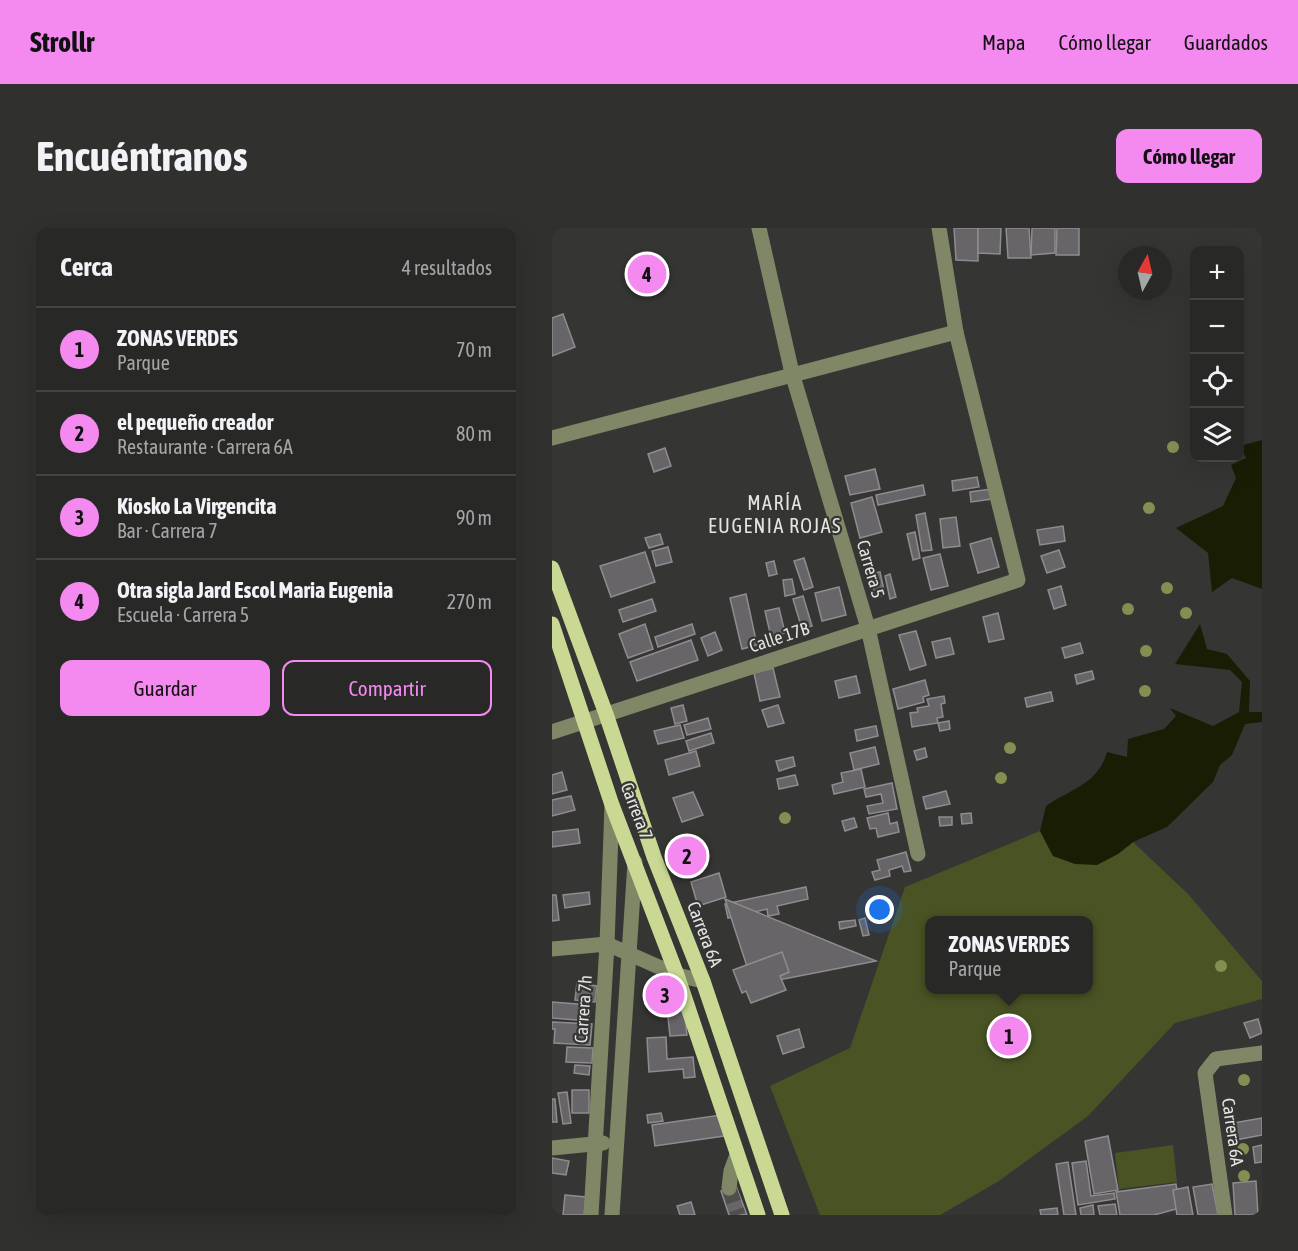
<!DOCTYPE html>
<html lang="es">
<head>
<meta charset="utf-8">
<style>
  :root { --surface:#282827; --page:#30302f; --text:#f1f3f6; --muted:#a5a6a7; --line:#444; --accent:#f489ef }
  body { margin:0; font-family:"Asap Condensed",sans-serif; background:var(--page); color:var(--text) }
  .controls { position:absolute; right:18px; top:18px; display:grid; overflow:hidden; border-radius:12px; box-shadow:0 6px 24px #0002 }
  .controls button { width:54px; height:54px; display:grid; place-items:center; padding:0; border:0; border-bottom:2px solid var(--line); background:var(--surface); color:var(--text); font:30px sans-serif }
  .compass { position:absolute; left:566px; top:18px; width:54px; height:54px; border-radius:50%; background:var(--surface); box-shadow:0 6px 24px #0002; rotate:8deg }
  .you { position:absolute; left:328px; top:682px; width:21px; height:21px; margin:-15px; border:4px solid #fff; border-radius:50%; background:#1a73e8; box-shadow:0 0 0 9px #1a73e833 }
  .badge { display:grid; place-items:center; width:39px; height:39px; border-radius:50%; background:var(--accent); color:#111; font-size:20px; font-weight:700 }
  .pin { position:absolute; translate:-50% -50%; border:3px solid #fff; box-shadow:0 2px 6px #0006 }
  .popup { position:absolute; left:373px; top:688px; width:168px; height:78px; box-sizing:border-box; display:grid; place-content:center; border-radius:12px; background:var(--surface); filter:drop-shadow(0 2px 4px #0005); font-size:20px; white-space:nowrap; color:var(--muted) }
  .popup b { font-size:22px; color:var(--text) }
  .popup::after { content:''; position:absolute; left:50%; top:100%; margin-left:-12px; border:12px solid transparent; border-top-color:var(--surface) }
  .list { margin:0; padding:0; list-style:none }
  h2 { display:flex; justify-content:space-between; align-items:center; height:78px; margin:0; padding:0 24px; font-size:26px }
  h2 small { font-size:20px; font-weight:400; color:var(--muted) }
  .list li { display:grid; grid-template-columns:39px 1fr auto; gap:18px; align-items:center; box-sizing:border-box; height:84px; padding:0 24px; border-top:2px solid var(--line) }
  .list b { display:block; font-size:22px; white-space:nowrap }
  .list p { margin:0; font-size:20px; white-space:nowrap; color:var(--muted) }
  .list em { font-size:20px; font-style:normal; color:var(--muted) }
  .actions { display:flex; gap:12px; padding:18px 24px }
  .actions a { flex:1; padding:14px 0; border:2px solid var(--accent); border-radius:12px; text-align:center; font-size:21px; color:var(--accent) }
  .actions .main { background:var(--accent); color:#111 }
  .icon { flex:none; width:33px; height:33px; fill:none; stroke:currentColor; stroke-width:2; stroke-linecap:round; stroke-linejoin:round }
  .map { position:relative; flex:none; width:710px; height:987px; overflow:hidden; border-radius:12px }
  header { display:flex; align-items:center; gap:36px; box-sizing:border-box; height:84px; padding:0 30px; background:var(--accent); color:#111 }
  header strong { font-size:28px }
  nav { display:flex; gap:33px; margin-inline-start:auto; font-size:21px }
  .intro { display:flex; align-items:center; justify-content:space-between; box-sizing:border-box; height:144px; padding:0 36px }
  h1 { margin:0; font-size:42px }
  .button { padding:15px 27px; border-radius:12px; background:var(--accent); color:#111; font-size:21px; font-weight:700 }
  main { display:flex; gap:36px; padding:0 36px }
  aside { flex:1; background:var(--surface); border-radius:12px; box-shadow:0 6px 24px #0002 }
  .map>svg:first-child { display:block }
  .green { fill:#4a5324; fill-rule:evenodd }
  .water { fill:#191d04 }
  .building { fill:#676567; stroke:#8f8c8f; stroke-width:1.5 }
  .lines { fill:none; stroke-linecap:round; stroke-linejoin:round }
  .minor-tunnel { stroke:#4f504e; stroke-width:15; stroke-dasharray:15 8; stroke-linecap:butt }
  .minor { stroke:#808766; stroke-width:15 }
  .major { stroke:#c9d993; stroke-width:15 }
  .tree { fill:#838f51 }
  .labels { text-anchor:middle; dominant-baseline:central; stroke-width:4.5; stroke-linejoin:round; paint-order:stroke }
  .street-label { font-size:18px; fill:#e4e5e3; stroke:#353634 }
  .neighbourhood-label { font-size:20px; letter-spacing:1.5px; fill:#e4e5e3; stroke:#353634 }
</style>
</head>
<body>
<header>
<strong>Strollr</strong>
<nav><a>Mapa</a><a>Cómo llegar</a><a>Guardados</a></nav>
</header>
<div class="intro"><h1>Encuéntranos</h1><a class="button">Cómo llegar</a></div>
<main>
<aside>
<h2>Cerca<small>4 resultados</small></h2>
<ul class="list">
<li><span class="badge">1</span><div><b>ZONAS VERDES</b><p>Parque</p></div><em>70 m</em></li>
<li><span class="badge">2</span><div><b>el pequeño creador</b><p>Restaurante · Carrera 6A</p></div><em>80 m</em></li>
<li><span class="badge">3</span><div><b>Kiosko La Virgencita</b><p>Bar · Carrera 7</p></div><em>90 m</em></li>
<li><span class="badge">4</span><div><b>Otra sigla Jard Escol Maria Eugenia</b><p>Escuela · Carrera 5</p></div><em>270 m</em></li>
</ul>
<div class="actions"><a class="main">Guardar</a><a>Compartir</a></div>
</aside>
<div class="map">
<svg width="710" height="987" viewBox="0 0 710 987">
  <rect width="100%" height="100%" fill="#353634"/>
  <g class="green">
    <path d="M 488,603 L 501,628 L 566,626 L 581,614 L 636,666 L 710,753 L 710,771 L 623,795 L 536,888 L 447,953 L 388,987 L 268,987 L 218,858 L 298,820 L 353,659 ZM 378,692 L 536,692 L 536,762 L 378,762 Z"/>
    <path d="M 621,917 L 625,954 L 567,961 L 563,925 Z"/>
  </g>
  <g class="water">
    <path d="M 710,212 L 710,361 L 680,350 L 660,364 L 656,325 L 624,300 L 671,278 L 684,250 L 679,237 L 694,230 L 688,218 Z"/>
    <path d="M 648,396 L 655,421 L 675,426 L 698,453 L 697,484 L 710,484 L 710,494 L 693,496 L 680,527 L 668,537 L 661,554 L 615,599 L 581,614 L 566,626 L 545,637 L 523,636 L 501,628 L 488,603 L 494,578 C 520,560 546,556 555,524 L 575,529 L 576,511 L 612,501 L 624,488 L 618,480 L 661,498 L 687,484 L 690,454 L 678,442 L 623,436 Z"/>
  </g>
  <g class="building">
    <path d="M 402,0 L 426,0 L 426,33 L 404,32 Z"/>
    <path d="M 426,0 L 449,0 L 448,26 L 426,25 Z"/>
    <path d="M 454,0 L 477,0 L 479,30 L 456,30 Z"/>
    <path d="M 480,0 L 503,0 L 503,25 L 479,27 Z"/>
    <path d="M 505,0 L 527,0 L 527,27 L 504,27 Z"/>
    <path d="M 11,86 L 23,119 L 0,128 L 0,90 Z"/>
    <path d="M 113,220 L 119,238 L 102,244 L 96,226 Z"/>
    <path d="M 323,241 L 328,261 L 298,267 L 293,248 Z"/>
    <path d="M 425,249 L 427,259 L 401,263 L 400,253 Z"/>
    <path d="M 371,257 L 373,267 L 326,277 L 324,267 Z"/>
    <path d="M 439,261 L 440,271 L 419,274 L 418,264 Z"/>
    <path d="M 320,269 L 330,304 L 308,310 L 299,275 Z"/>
    <path d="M 373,285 L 380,322 L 370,323 L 364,287 Z"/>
    <path d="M 404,289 L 408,318 L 391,320 L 388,291 Z"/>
    <path d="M 511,298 L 513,313 L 488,317 L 485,302 Z"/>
    <path d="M 363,304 L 368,330 L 361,332 L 355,306 Z"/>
    <path d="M 108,306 L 111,316 L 97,320 L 93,310 Z"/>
    <path d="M 439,310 L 447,339 L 426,345 L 418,316 Z"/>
    <path d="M 116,319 L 120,334 L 104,338 L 100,323 Z"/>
    <path d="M 507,322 L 513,339 L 495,345 L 489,328 Z"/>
    <path d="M 93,324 L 103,354 L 59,369 L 48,338 Z"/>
    <path d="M 388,326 L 396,358 L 379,362 L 371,330 Z"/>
    <path d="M 252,330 L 261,359 L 252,362 L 242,333 Z"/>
    <path d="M 222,333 L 225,346 L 217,348 L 214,335 Z"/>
    <path d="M 328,344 L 333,367 L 323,369 L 318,346 Z"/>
    <path d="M 338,346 L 344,369 L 338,371 L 333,348 Z"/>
    <path d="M 240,351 L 243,366 L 233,368 L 231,352 Z"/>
    <path d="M 509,358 L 514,377 L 502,381 L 496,362 Z"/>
    <path d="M 287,359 L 294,387 L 270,393 L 263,365 Z"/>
    <path d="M 194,366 L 205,417 L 190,421 L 178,370 Z"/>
    <path d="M 251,368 L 260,398 L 250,401 L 241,371 Z"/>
    <path d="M 100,371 L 104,383 L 71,394 L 67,382 Z"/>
    <path d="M 227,380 L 233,405 L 219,409 L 213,383 Z"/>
    <path d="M 446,385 L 452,411 L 437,414 L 431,389 Z"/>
    <path d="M 93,396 L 101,421 L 76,430 L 67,406 Z"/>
    <path d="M 140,396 L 143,406 L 106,419 L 103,409 Z"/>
    <path d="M 364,403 L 374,437 L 358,442 L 347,407 Z"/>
    <path d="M 163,404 L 170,422 L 156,428 L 149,410 Z"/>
    <path d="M 398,410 L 402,426 L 384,430 L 380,414 Z"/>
    <path d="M 139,412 L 146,432 L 85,453 L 78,434 Z"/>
    <path d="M 528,415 L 531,425 L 513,430 L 510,420 Z"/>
    <path d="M 221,440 L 228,469 L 208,473 L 202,445 Z"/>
    <path d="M 540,443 L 542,451 L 525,456 L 523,447 Z"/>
    <path d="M 304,448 L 308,465 L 287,470 L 283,453 Z"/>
    <path d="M 373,452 L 377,467 L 371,469 L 372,474 L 346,481 L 341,461 Z"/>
    <path d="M 499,464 L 501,473 L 475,479 L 473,470 Z"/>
    <path d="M 392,468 L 393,475 L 389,476 L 391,489 L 385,490 L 386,495 L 360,499 L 358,485 L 366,484 L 365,480 L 377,478 L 375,471 Z"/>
    <path d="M 131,477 L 135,493 L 123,496 L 119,480 Z"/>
    <path d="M 226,477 L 232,495 L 216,499 L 210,482 Z"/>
    <path d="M 156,490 L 159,501 L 135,507 L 132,497 Z"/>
    <path d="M 397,493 L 398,501 L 388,503 L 386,495 Z"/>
    <path d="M 128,497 L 132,510 L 106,516 L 102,503 Z"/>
    <path d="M 324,498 L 326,508 L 305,513 L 303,502 Z"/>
    <path d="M 159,505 L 162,515 L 137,523 L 134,513 Z"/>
    <path d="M 323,519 L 327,536 L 302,542 L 298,525 Z"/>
    <path d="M 373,520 L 375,529 L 365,532 L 362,523 Z"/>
    <path d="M 144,523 L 148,538 L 117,547 L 113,532 Z"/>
    <path d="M 241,529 L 243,538 L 227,543 L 224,533 Z"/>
    <path d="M 309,541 L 313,559 L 282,566 L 280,557 L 291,554 L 289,545 Z"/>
    <path d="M 10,544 L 15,562 L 0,566 L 0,547 Z"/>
    <path d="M 243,547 L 246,557 L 227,561 L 225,551 Z"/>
    <path d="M 340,555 L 345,581 L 317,586 L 315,578 L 331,575 L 329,566 L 314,569 L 312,561 Z"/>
    <path d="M 394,563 L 398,576 L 374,581 L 371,569 Z"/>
    <path d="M 141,564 L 151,587 L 130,594 L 121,570 Z"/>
    <path d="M 19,568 L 23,582 L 0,588 L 0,572 Z"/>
    <path d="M 336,585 L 338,596 L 345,594 L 347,604 L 326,609 L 324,600 L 318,601 L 315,590 Z"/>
    <path d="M 419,585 L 420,595 L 410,596 L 409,586 Z"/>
    <path d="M 387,589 L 400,589 L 400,597 L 388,598 Z"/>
    <path d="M 302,590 L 305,599 L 293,603 L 290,593 Z"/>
    <path d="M 26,601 L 28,615 L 0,619 L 0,604 Z"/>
    <path d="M 354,624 L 359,643 L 352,644 L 350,638 L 337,642 L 338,648 L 323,652 L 320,644 L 328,642 L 325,632 Z"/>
    <path d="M 167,645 L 174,669 L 146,678 L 139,654 Z"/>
    <path d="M 254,659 L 256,671 L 225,678 L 227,686 L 216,688 L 215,681 L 176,690 L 173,676 Z"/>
    <path d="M 37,664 L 38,676 L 13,680 L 11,667 Z"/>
    <path d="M 0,667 L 4,667 L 7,692 L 0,693 Z"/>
    <path d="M 173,671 L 324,733 L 201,757 Z"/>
    <path d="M 313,690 L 317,707 L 311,708 L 307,692 Z"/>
    <path d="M 303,692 L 304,698 L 288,701 L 287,694 Z"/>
    <path d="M 230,724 L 237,744 L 228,748 L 234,762 L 199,775 L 194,763 L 190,765 L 181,742 Z"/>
    <path d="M 25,755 L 45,758 L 43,774 L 23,772 Z"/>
    <path d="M 122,760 L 124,777 L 105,779 L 103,762 Z"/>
    <path d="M 0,774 L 38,777 L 37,793 L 0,790 Z"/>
    <path d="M 132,778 L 135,807 L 118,808 L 115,780 Z"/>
    <path d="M 706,791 L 710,805 L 698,810 L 692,795 Z"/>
    <path d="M 0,794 L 40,796 L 38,817 L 2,815 L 3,801 L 0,801 Z"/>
    <path d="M 247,801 L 252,819 L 231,826 L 225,808 Z"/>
    <path d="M 114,809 L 115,831 L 141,829 L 143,849 L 132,850 L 131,841 L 97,844 L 95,810 Z"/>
    <path d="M 15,819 L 41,820 L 40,835 L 14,834 Z"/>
    <path d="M 23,837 L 38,838 L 37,847 L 22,845 Z"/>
    <rect x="20" y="862" width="17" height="23"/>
    <path d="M 15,864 L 19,895 L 11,896 L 6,865 Z"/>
    <path d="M 0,871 L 3,871 L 5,894 L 0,894 Z"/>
    <path d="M 109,885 L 111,893 L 96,895 L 95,887 Z"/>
    <path d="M 169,887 L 172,908 L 103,918 L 100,897 Z"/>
    <path d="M 710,890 L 710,907 L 678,913 L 675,896 Z"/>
    <path d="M 556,908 L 566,962 L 542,966 L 533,913 Z"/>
    <path d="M 710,917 L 710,934 L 703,935 L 701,919 Z"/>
    <path d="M 0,930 L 17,933 L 14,947 L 0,945 Z"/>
    <path d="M 534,933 L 539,968 L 562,965 L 563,971 L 526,977 L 520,935 Z"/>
    <path d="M 516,934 L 524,987 L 512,987 L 504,936 Z"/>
    <path d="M 704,953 L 706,987 L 683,987 L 681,955 Z"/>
    <path d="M 624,956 L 628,980 L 602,987 L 568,987 L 564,964 Z"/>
    <path d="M 660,956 L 666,987 L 646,987 L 641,959 Z"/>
    <path d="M 184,958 L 195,987 L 177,987 L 169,963 Z"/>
    <path d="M 636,959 L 641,987 L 625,987 L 621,962 Z"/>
    <path d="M 13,967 L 34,969 L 32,987 L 11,987 Z"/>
    <path d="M 139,974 L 143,987 L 128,987 L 125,978 Z"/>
    <path d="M 563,976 L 565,987 L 548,987 L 546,978 Z"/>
    <path d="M 541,977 L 542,987 L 529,987 L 528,980 Z"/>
    <path d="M 505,980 L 506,987 L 489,987 L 488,982 Z"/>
  </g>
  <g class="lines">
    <path class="minor-tunnel" d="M 177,960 L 186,987"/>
    <g class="minor">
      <path d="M 207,0 L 240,145 L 316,400 L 366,626"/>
      <path d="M 0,210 L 404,104"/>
      <path d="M 0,504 L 466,352 L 404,104 L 387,0"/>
      <path d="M 0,721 L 55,716 L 125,747 L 151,753"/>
      <path d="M 0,920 L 51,915"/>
      <path d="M 177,960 L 179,943 L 185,927"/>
      <path d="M 39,987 L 55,716 L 60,577"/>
      <path d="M 60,987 L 83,634"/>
      <path d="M 673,987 L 653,845 L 664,831 L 710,825"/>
    </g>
    <g class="major">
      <path d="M 0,340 L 54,486 L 102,629 L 151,753 L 230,987"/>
      <path d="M 0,396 L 60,577 L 125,747 L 206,987"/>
    </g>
  </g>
  <g class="tree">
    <circle cx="621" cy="219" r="6"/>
    <circle cx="597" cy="280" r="6"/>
    <circle cx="615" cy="360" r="6"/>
    <circle cx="576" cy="381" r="6"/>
    <circle cx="634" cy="385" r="6"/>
    <circle cx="594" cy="423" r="6"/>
    <circle cx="593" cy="463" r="6"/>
    <circle cx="458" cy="520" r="6"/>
    <circle cx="449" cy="550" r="6"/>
    <circle cx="233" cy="590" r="6"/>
    <circle cx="669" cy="738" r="6"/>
    <circle cx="692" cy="852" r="6"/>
    <circle cx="691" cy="921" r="6"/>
    <circle cx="692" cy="948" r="6"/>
  </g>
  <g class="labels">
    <g class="street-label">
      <text transform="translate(319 341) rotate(74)">Carrera 5</text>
      <text transform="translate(227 409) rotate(-18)">Calle 17B</text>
      <text transform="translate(85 583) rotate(69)">Carrera 7</text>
      <text transform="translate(153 706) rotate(69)">Carrera 6A</text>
      <text transform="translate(31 781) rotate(-86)">Carrera 7h</text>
      <text transform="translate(681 904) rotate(82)">Carrera 6A</text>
    </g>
    <g class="neighbourhood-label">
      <text x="223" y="274">MARÍA<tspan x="223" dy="23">EUGENIA ROJAS</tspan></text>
    </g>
  </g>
</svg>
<div class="controls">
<button>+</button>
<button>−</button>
<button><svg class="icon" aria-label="locate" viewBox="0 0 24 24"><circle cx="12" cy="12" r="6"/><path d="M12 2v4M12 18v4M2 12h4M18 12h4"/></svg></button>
<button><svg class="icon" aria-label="layers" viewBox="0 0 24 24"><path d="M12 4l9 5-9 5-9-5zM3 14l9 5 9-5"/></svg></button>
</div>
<svg class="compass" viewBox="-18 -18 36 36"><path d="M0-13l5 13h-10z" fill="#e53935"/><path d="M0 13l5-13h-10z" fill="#a5a6a7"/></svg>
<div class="you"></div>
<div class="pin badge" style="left:457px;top:808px">1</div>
<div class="popup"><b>ZONAS VERDES</b>Parque</div>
<div class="pin badge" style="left:135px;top:628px">2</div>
<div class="pin badge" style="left:113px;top:767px">3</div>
<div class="pin badge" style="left:95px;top:46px">4</div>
</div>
</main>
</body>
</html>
